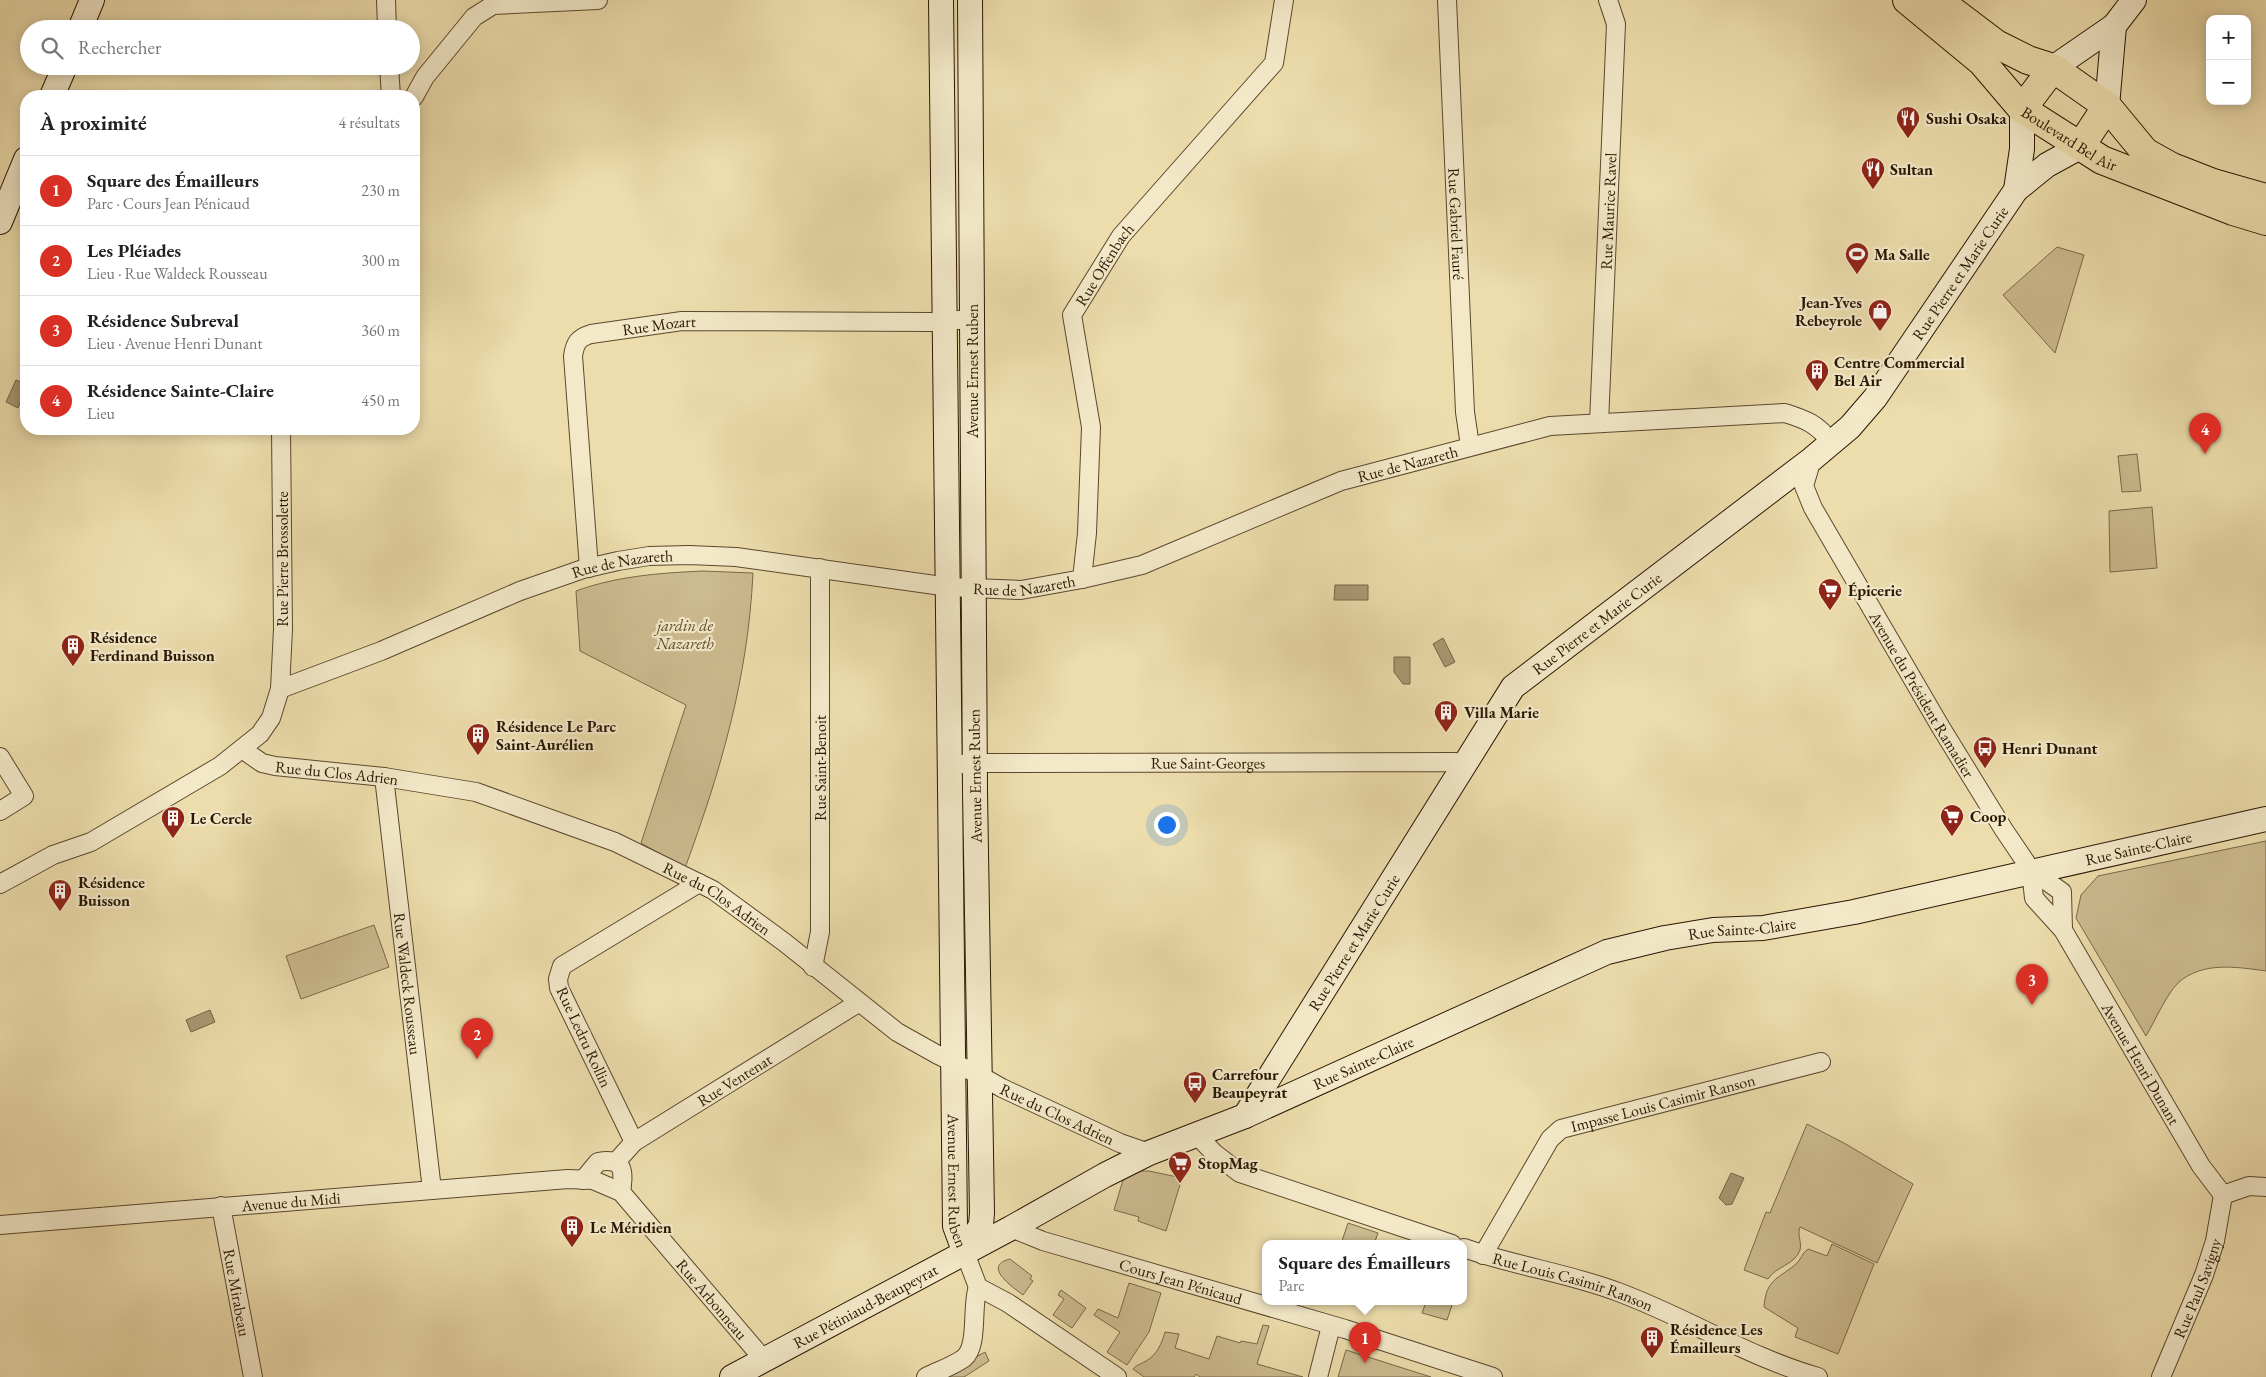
<!DOCTYPE html>
<html lang="fr">
<head>
<meta charset="utf-8">
<style>
  :root { --surface:#fff; --page:#f6f6f6; --text:#202124; --muted:#757577; --line:#e0e0e0; --accent:#d93025 }
  body { margin:0; font-family:"EB Garamond",serif; background:var(--page); color:var(--text) }
  .controls { position:absolute; right:15px; top:15px; display:grid; overflow:hidden; border-radius:10px; box-shadow:0 2px 12px #0003 }
  .controls button { width:45px; height:45px; display:grid; place-items:center; padding:0; border:0; border-bottom:1px solid var(--line); background:var(--surface); color:var(--text); font:25px sans-serif }
  .you { position:absolute; left:1166px; top:824px; width:18px; height:18px; margin:-12px; border:4px solid #fff; border-radius:50%; background:#1a73e8; box-shadow:0 0 0 8px #1a73e833 }
  .badge { display:grid; place-items:center; width:32px; height:32px; border-radius:50%; background:var(--accent); color:#fff; font-size:16px; font-weight:700 }
  .pin { position:absolute; translate:-50% -41px; filter:drop-shadow(0 1px 2px #0008) }
  .pin::after { content:''; position:absolute; top:26px; width:18px; height:15px; background:inherit; clip-path:polygon(0 0,100% 0,50% 100%) }
  .popup { position:absolute; left:1262px; top:1240px; width:205px; height:65px; box-sizing:border-box; display:grid; place-content:center; border-radius:10px; background:var(--surface); filter:drop-shadow(0 1px 4px #0005); font-size:16px; white-space:nowrap; color:var(--muted) }
  .popup b { font-size:19px; color:var(--text) }
  .popup::after { content:''; position:absolute; left:50%; top:100%; margin-left:-10px; border:10px solid transparent; border-top-color:var(--surface) }
  .list { margin:0; padding:0; list-style:none }
  h2 { display:flex; justify-content:space-between; align-items:center; height:65px; margin:0; padding:0 20px; font-size:21px }
  h2 small { font-size:16px; font-weight:400; color:var(--muted) }
  .list li { display:grid; grid-template-columns:32px 1fr auto; gap:15px; align-items:center; box-sizing:border-box; height:70px; padding:0 20px; border-top:1px solid var(--line) }
  .list b { display:block; font-size:19px; white-space:nowrap }
  .list p { margin:0; font-size:16px; white-space:nowrap; color:var(--muted) }
  .list em { font-size:16px; font-style:normal; color:var(--muted) }
  .icon { flex:none; width:28px; height:28px; fill:none; stroke:currentColor; stroke-width:2; stroke-linecap:round; stroke-linejoin:round }
  .map { position:relative; flex:none; width:2266px; height:1377px; overflow:hidden }
  .search { position:absolute; background:var(--surface); box-shadow:0 2px 12px #0003; left:20px; top:20px; width:400px; height:55px; display:flex; align-items:center; gap:12px; box-sizing:border-box; padding:0 18px; border-radius:28px; color:var(--muted); font-size:19px }
  .panel { position:absolute; background:var(--surface); box-shadow:0 2px 12px #0003; left:20px; top:90px; width:400px; height:345px; border-radius:20px }
  .map>svg:first-child { display:block }
  .green { fill:#ccbb8f; stroke:#7a6849 }
  .water { fill:#aa9973; stroke:#766546 }
  .lines { fill:none; stroke-linecap:round; stroke-linejoin:round }
  .street-casing { stroke:#5a482d; stroke-width:20 }
  .secondary-casing { stroke:#291603; stroke-width:26 }
  .primary-casing { stroke:#291603; stroke-width:30 }
  .street { stroke:#f3e9c9; stroke-width:18 }
  .secondary { stroke:#f3e9c9; stroke-width:24 }
  .primary { stroke:#edddac; stroke-width:28 }
  .labels { text-anchor:middle; dominant-baseline:central; stroke-width:4.5; stroke-linejoin:round; paint-order:stroke }
  .poi-label { font-size:16px; font-weight:bold; fill:#291603; stroke:#f3e9c9; text-anchor:start }
  .street-label { font-size:16px; fill:#291603; stroke:#f3e9c9 }
  .park-label { font-size:16px; font-style:italic; fill:#5a482d; stroke:#f3e9c9 }
</style>
</head>
<body>
<div class="map">
<svg width="2266" height="1377" viewBox="0 0 2266 1377">
  <rect width="100%" height="100%" fill="#edddac"/>
  <filter id="stains"><feTurbulence type="fractalNoise" baseFrequency=".004" numOctaves="4"/><feColorMatrix values="0 0 0 0 .2 0 0 0 0 .09 0 0 0 0 .02 0 0 0 .5 -.17"/></filter>
  <radialGradient id="worn" r=".72"><stop offset=".6" stop-color="#630" stop-opacity="0"/><stop offset="1" stop-color="#630" stop-opacity=".3"/></radialGradient>
  <g class="green">
    <path d="M 2057,247 L 2084,255 L 2055,353 L 2003,295 Z"/>
    <path d="M 2137,454 L 2141,491 L 2122,492 L 2118,456 Z"/>
    <path d="M 2152,507 L 2157,568 L 2110,572 L 2109,511 Z"/>
    <path d="M 703,571 L 753,573 C 748,678 721,770 685,868 L 641,843 L 686,705 L 580,651 L 576,591 C 617,576 660,573 703,571 Z"/>
    <path d="M 2266,841 L 2266,971 C 2237,967 2202,961 2178,983 C 2166,995 2155,1021 2146,1036 L 2076,918 L 2081,895 L 2098,876 Z"/>
    <path d="M 374,925 L 389,967 L 301,999 L 286,956 Z"/>
    <path d="M 1807,1124 L 1844,1143 L 1913,1184 L 1877,1263 L 1800,1227 C 1797,1235 1802,1242 1800,1250 C 1795,1265 1776,1266 1768,1279 L 1744,1270 L 1766,1212 L 1770,1213 Z"/>
    <path d="M 1141,1171 L 1149,1171 L 1182,1178 L 1166,1231 L 1138,1221 L 1139,1217 L 1114,1210 L 1123,1180 Z"/>
    <path d="M 1348,1223 L 1378,1233 L 1374,1244 L 1341,1244 Z"/>
    <path d="M 1832,1244 L 1874,1264 L 1838,1354 L 1795,1337 L 1798,1328 L 1764,1307 C 1766,1280 1777,1279 1795,1265 C 1801,1260 1802,1253 1808,1249 L 1827,1256 Z"/>
    <path d="M 1010,1259 L 1032,1276 L 1030,1279 L 1033,1281 L 1023,1295 C 1014,1288 981,1266 1010,1259 Z"/>
    <path d="M 1129,1283 L 1161,1293 L 1149,1332 L 1127,1365 L 1107,1352 L 1120,1332 L 1094,1315 L 1098,1309 L 1118,1318 Z"/>
    <path d="M 1061,1290 L 1086,1308 L 1072,1328 L 1053,1315 L 1064,1299 L 1058,1295 Z"/>
    <path d="M 1426,1302 L 1453,1302 L 1447,1320 L 1422,1313 Z"/>
    <path d="M 1263,1325 L 1269,1326 L 1257,1364 L 1303,1377 L 1200,1377 L 1196,1374 L 1194,1377 L 1144,1377 L 1133,1369 C 1138,1364 1139,1365 1146,1361 C 1157,1355 1162,1343 1165,1332 L 1179,1334 L 1175,1348 L 1209,1359 L 1217,1336 L 1240,1343 L 1241,1341 L 1257,1344 Z"/>
    <path d="M 1346,1350 L 1431,1377 L 1338,1377 Z"/>
    <path d="M 985,1352 L 989,1361 L 964,1377 L 940,1377 Z"/>
  </g>
  <g class="water">
    <path d="M 16,380 L 26,384 L 26,389 L 18,408 L 6,402 Z"/>
    <path d="M 1335,585 L 1368,585 L 1368,600 L 1334,600 Z"/>
    <path d="M 1443,638 L 1455,662 L 1445,667 L 1433,644 Z"/>
    <path d="M 1394,657 L 1410,657 L 1410,684 L 1403,684 L 1394,672 Z"/>
    <path d="M 210,1010 L 215,1022 L 191,1032 L 186,1020 Z"/>
    <path d="M 1731,1173 L 1744,1178 L 1732,1204 L 1726,1205 L 1719,1198 Z"/>
  </g>
  <g class="lines">
    <g class="street-casing">
      <g id="street">
        <path d="M 386,0 L 387,29"/>
        <path id="s1" d="M 1447,0 L 1465,412 L 1470,446"/>
        <path d="M 389,66 L 391,96"/>
        <path d="M 414,97 L 425,77 L 474,17 L 493,5 L 598,0"/>
        <path id="s2" d="M 1599,423 L 1616,24 L 1608,0"/>
        <path id="s3" d="M 1812,459 L 1804,486 L 1813,508 L 1940,726 L 2004,830 L 2031,870 L 2062,892 L 2063,930"/>
        <path id="s4" d="M 589,568 L 573,356 C 575,343 578,338 591,334 L 682,321 L 931,322 L 972,319"/>
        <path id="s5" d="M 1082,579 L 1087,533 L 1091,427 L 1072,315 L 1121,236 L 1274,63 L 1284,0"/>
        <path id="s6" d="M 280,689 L 381,651 L 520,591 L 583,569 L 618,561 L 649,556 L 689,555 L 736,557 L 949,587 L 1021,590 L 1082,579 L 1142,565 L 1341,481 L 1550,426 L 1785,413 C 1807,420 1817,424 1831,442"/>
        <path id="s7" d="M 242,749 L 262,763 L 275,766 L 384,777 L 476,792 L 615,842 L 713,890 L 784,942 L 897,1032 L 938,1055 L 979,1075 L 1002,1088 L 1120,1143 L 1149,1153"/>
        <path d="M 0,757 L 24,796 L 0,811"/>
        <path id="s8" d="M 950,765 L 975,763 L 1455,762 L 1463,767"/>
        <path id="s9" d="M 384,777 L 432,1190"/>
        <path id="s10" d="M 2031,870 L 2034,898 L 2063,930 L 2201,1166 L 2223,1195"/>
        <path d="M 0,884 L 53,855 L 91,842 L 220,766 L 260,734 L 271,718 L 280,689 L 283,629 L 281,429"/>
        <path d="M 813,967 L 820,932 L 820,568"/>
        <path d="M 1196,1134 L 1214,1153 L 1240,1173 L 1452,1244"/>
        <path d="M 634,1142 L 559,988 L 558,979 L 562,966 L 699,883"/>
        <path id="s11" d="M 616,1162 L 634,1142 L 858,1003"/>
        <path d="M 583,1180 L 598,1162 C 625,1157 624,1172 621,1192"/>
        <path d="M 2223,1195 L 2249,1186 L 2266,1187"/>
        <path id="s12" d="M 221,1206 L 253,1377"/>
        <path id="s13" d="M 0,1225 L 568,1179 L 593,1180 L 621,1192 L 764,1360"/>
        <path id="s14" d="M 1011,1228 L 1043,1241 L 1345,1329 L 1493,1377"/>
        <path id="s15" d="M 1464,1248 C 1514,1266 1568,1273 1618,1292 C 1686,1317 1748,1357 1818,1377"/>
        <path d="M 965,1253 L 978,1287 L 1008,1303 L 1117,1377"/>
        <path id="s16" d="M 1483,1255 L 1550,1139 L 1561,1129 L 1821,1062"/>
        <path d="M 926,1377 C 938,1371 953,1366 964,1358 C 979,1346 971,1305 978,1287"/>
        <path d="M 1318,1377 L 1331,1326"/>
        <path id="s17" d="M 2161,1377 L 2204,1275 L 2215,1241 L 2223,1195"/>
      </g>
    </g>
    <g class="secondary-casing">
      <g id="secondary">
        <path id="s18" d="M 941,0 L 955,1226 L 965,1253"/>
        <path d="M 80,29 L 92,0"/>
        <path d="M 2053,68 L 2114,26 L 2134,0"/>
        <path d="M 52,96 L 65,66"/>
        <path d="M 2107,106 L 2114,26"/>
        <path d="M 2016,190 L 2022,149 L 2022,109"/>
        <path d="M 0,222 L 26,159"/>
        <path id="s19" d="M 1245,1116 L 1513,687 L 1812,459 L 1850,427 L 1875,398 L 2016,190 L 2047,165 L 2080,147"/>
        <path d="M 965,1253 L 981,1225 L 982,1213 L 975,792 L 970,0"/>
        <path id="s20" d="M 732,1377 L 1011,1228 L 1105,1175 L 1149,1153 L 1245,1116 L 1607,952 L 1665,938 L 1713,930 L 1763,928 L 1854,912 L 2266,819"/>
      </g>
    </g>
    <g class="primary-casing">
      <g id="primary">
        <path id="s21" d="M 1907,0 L 1982,62 L 2022,109 L 2102,160 L 2233,211 L 2266,221"/>
        <path d="M 1938,0 L 1996,44 L 2028,60 L 2053,68 L 2107,106 L 2145,152 L 2172,167 L 2213,183 L 2266,198"/>
        <path d="M 2022,109 L 2053,68"/>
        <path d="M 2080,147 L 2107,106"/>
      </g>
    </g>
    <use href="#street" class="street"/>
    <use href="#secondary" class="secondary"/>
    <use href="#primary" class="primary"/>
  </g>
  <defs>
    <g id="restaurant-pin" transform="scale(1.25)"><path d="M0 17L-7.5 6A9.5 9.5 0 1 1 7.5 6Z" fill="#8f2418" stroke="#f3e9c9"/><path d="M-5-6h1v4h1v-4h1v4h1v-4h1v5L-1.5 .5V6h-2V.5L-5-1ZM5-6V6H3V1.5H1.5Q1.5-4 5-6Z" fill="#fff"/></g>
    <g id="stadium-pin" transform="scale(1.25)"><path d="M0 17L-7.5 6A9.5 9.5 0 1 1 7.5 6Z" fill="#8f2418" stroke="#f3e9c9"/><path d="M0-5a6.5 5 0 1 0 0 10a6.5 5 0 1 0 0-10ZM-3.5-1.8h7v3.6h-7Z" fill="#fff"/></g>
    <g id="shop-pin" transform="scale(1.25)"><path d="M0 17L-7.5 6A9.5 9.5 0 1 1 7.5 6Z" fill="#8f2418" stroke="#f3e9c9"/><path d="M-5-2.5h2.3a2.7 3.5 0 0 1 5.4 0H5L5.5 6h-11ZM-1.5-2.5h3a1.5 2.3 0 0 0-3 0Z" fill="#fff"/></g>
    <g id="building-pin" transform="scale(1.25)"><path d="M0 17L-7.5 6A9.5 9.5 0 1 1 7.5 6Z" fill="#8f2418" stroke="#f3e9c9"/><path d="M-4-6H4V6H1V3H-1V6H-4ZM-2.5-4.3h1.7v1.8h-1.7ZM.8-4.3h1.7v1.8H.8ZM-2.5-1h1.7V.8h-1.7ZM.8-1h1.7V.8H.8Z" fill="#fff"/></g>
    <g id="supermarket-pin" transform="scale(1.25)"><path d="M0 17L-7.5 6A9.5 9.5 0 1 1 7.5 6Z" fill="#8f2418" stroke="#f3e9c9"/><path d="M-6-5.5h2.5l.6 2H6L4.5 2H-2.5L-4.4-4H-6ZM-1.5 3.2a1.3 1.3 0 1 0 .1 0ZM3 3.2a1.3 1.3 0 1 0 .1 0Z" fill="#fff"/></g>
    <g id="bus-pin" transform="scale(1.25)"><path d="M0 17L-7.5 6A9.5 9.5 0 1 1 7.5 6Z" fill="#8f2418" stroke="#f3e9c9"/><path d="M-5-6H5V4H4V6H2V4H-2V6H-4V4H-5ZM-3.5-4V0h7V-4ZM-3.5 1.2v1.5H-2V1.2ZM2 1.2v1.5H3.5V1.2Z" fill="#fff"/></g>
  </defs>
  <g fill-rule="evenodd">
    <use href="#restaurant-pin" x="1908" y="118"/>
    <use href="#restaurant-pin" x="1873" y="169"/>
    <use href="#stadium-pin" x="1857" y="254"/>
    <use href="#shop-pin" x="1880" y="311"/>
    <use href="#building-pin" x="1817" y="371"/>
    <use href="#supermarket-pin" x="1830" y="590"/>
    <use href="#building-pin" x="73" y="646"/>
    <use href="#building-pin" x="1446" y="712"/>
    <use href="#building-pin" x="478" y="735"/>
    <use href="#bus-pin" x="1985" y="748"/>
    <use href="#supermarket-pin" x="1952" y="816"/>
    <use href="#building-pin" x="173" y="818"/>
    <use href="#building-pin" x="60" y="891"/>
    <use href="#bus-pin" x="1195" y="1083"/>
    <use href="#supermarket-pin" x="1180" y="1163"/>
    <use href="#building-pin" x="572" y="1227"/>
    <use href="#building-pin" x="1652" y="1338"/>
  </g>
  <g class="labels">
    <g class="poi-label">
      <text x="1926" y="118">Sushi Osaka</text>
      <text x="1890" y="169">Sultan</text>
      <text x="1874" y="254">Ma Salle</text>
      <text x="1862" y="302" text-anchor="end">Jean-Yves<tspan x="1862" dy="18">Rebeyrole</tspan></text>
      <text x="1834" y="362">Centre Commercial<tspan x="1834" dy="18">Bel Air</tspan></text>
      <text x="1848" y="590">Épicerie</text>
      <text x="90" y="637">Résidence<tspan x="90" dy="18">Ferdinand Buisson</tspan></text>
      <text x="1464" y="712">Villa Marie</text>
      <text x="496" y="726">Résidence Le Parc<tspan x="496" dy="18">Saint-Aurélien</tspan></text>
      <text x="2002" y="748">Henri Dunant</text>
      <text x="1970" y="816">Coop</text>
      <text x="190" y="818">Le Cercle</text>
      <text x="78" y="882">Résidence<tspan x="78" dy="18">Buisson</tspan></text>
      <text x="1212" y="1074">Carrefour<tspan x="1212" dy="18">Beaupeyrat</tspan></text>
      <text x="1198" y="1163">StopMag</text>
      <text x="590" y="1227">Le Méridien</text>
      <text x="1670" y="1329">Résidence Les<tspan x="1670" dy="18">Émailleurs</tspan></text>
    </g>
    <g class="street-label">
      <text stroke="none"><textPath href="#s21" startOffset="215">Boulevard Bel Air</textPath></text>
      <text stroke="none"><textPath href="#s2" startOffset="212">Rue Maurice Ravel</textPath></text>
      <text stroke="none"><textPath href="#s1" startOffset="224">Rue Gabriel Fauré</textPath></text>
      <text stroke="none"><textPath href="#s5" startOffset="326">Rue Offenbach</textPath></text>
      <text stroke="none"><textPath href="#s19" startOffset="1121">Rue Pierre et Marie Curie</textPath></text>
      <text stroke="none"><textPath href="#s4" startOffset="312">Rue Mozart</textPath></text>
      <text transform="translate(972 371) rotate(-90)">Avenue Ernest Ruben</text>
      <text stroke="none"><textPath href="#s6" startOffset="1176">Rue de Nazareth</textPath></text>
      <text transform="translate(282 559) rotate(-90)">Rue Pierre Brossolette</text>
      <text stroke="none"><textPath href="#s6" startOffset="366">Rue de Nazareth</textPath></text>
      <text stroke="none"><textPath href="#s6" startOffset="771">Rue de Nazareth</textPath></text>
      <text stroke="none"><textPath href="#s19" startOffset="611">Rue Pierre et Marie Curie</textPath></text>
      <text stroke="none"><textPath href="#s3" startOffset="268">Avenue du Président Ramadier</textPath></text>
      <text stroke="none"><textPath href="#s8" startOffset="258">Rue Saint-Georges</textPath></text>
      <text transform="translate(820 768) rotate(-90)">Rue Saint-Benoit</text>
      <text stroke="none"><textPath href="#s7" startOffset="100">Rue du Clos Adrien</textPath></text>
      <text transform="translate(975 776) rotate(-91)">Avenue Ernest Ruben</text>
      <text stroke="none"><textPath href="#s20" startOffset="1516">Rue Sainte-Claire</textPath></text>
      <text stroke="none"><textPath href="#s7" startOffset="505">Rue du Clos Adrien</textPath></text>
      <text stroke="none"><textPath href="#s20" startOffset="1111">Rue Sainte-Claire</textPath></text>
      <text stroke="none"><textPath href="#s19" startOffset="205">Rue Pierre et Marie Curie</textPath></text>
      <text stroke="none"><textPath href="#s9" startOffset="208">Rue Waldeck Rousseau</textPath></text>
      <text transform="translate(584 1037) rotate(65)">Rue Ledru Rollin</text>
      <text stroke="none"><textPath href="#s20" startOffset="706">Rue Sainte-Claire</textPath></text>
      <text stroke="none"><textPath href="#s10" startOffset="226">Avenue Henri Dunant</textPath></text>
      <text stroke="none"><textPath href="#s11" startOffset="145">Rue Ventenat</textPath></text>
      <text stroke="none"><textPath href="#s16" startOffset="254">Impasse Louis Casimir Ranson</textPath></text>
      <text stroke="none"><textPath href="#s7" startOffset="910">Rue du Clos Adrien</textPath></text>
      <text stroke="none"><textPath href="#s18" startOffset="1181">Avenue Ernest Ruben</textPath></text>
      <text stroke="none"><textPath href="#s13" startOffset="292">Avenue du Midi</textPath></text>
      <text stroke="none"><textPath href="#s14" startOffset="178">Cours Jean Pénicaud</textPath></text>
      <text stroke="none"><textPath href="#s15" startOffset="114">Rue Louis Casimir Ranson</textPath></text>
      <text stroke="none"><textPath href="#s17" startOffset="96">Rue Paul Savigny</textPath></text>
      <text stroke="none"><textPath href="#s12" startOffset="88">Rue Mirabeau</textPath></text>
      <text stroke="none"><textPath href="#s13" startOffset="766">Rue Arbonneau</textPath></text>
      <text stroke="none"><textPath href="#s20" startOffset="151">Rue Pétiniaud-Beaupeyrat</textPath></text>
    </g>
    <g class="park-label">
      <text x="685" y="625">jardin de<tspan x="685" dy="18">Nazareth</tspan></text>
    </g>
  </g>
  <rect width="100%" height="100%" filter="url(#stains)"/>
  <rect width="100%" height="100%" fill="url(#worn)"/>
</svg>
<div class="controls">
<button>+</button>
<button>−</button>
</div>
<div class="you"></div>
<div class="pin badge" style="left:1365px;top:1363px">1</div>
<div class="popup"><b>Square des Émailleurs</b>Parc</div>
<div class="pin badge" style="left:477px;top:1059px">2</div>
<div class="pin badge" style="left:2032px;top:1005px">3</div>
<div class="pin badge" style="left:2205px;top:454px">4</div>
<div class="search"><svg class="icon" aria-label="search" viewBox="0 0 24 24"><circle cx="10" cy="10" r="6"/><path d="M15 15l6 6"/></svg>Rechercher</div>
<section class="panel">
<h2>À proximité<small>4 résultats</small></h2>
<ul class="list">
<li><span class="badge">1</span><div><b>Square des Émailleurs</b><p>Parc · Cours Jean Pénicaud</p></div><em>230 m</em></li>
<li><span class="badge">2</span><div><b>Les Pléiades</b><p>Lieu · Rue Waldeck Rousseau</p></div><em>300 m</em></li>
<li><span class="badge">3</span><div><b>Résidence Subreval</b><p>Lieu · Avenue Henri Dunant</p></div><em>360 m</em></li>
<li><span class="badge">4</span><div><b>Résidence Sainte-Claire</b><p>Lieu</p></div><em>450 m</em></li>
</ul>
</section>
</div>
</body>
</html>
